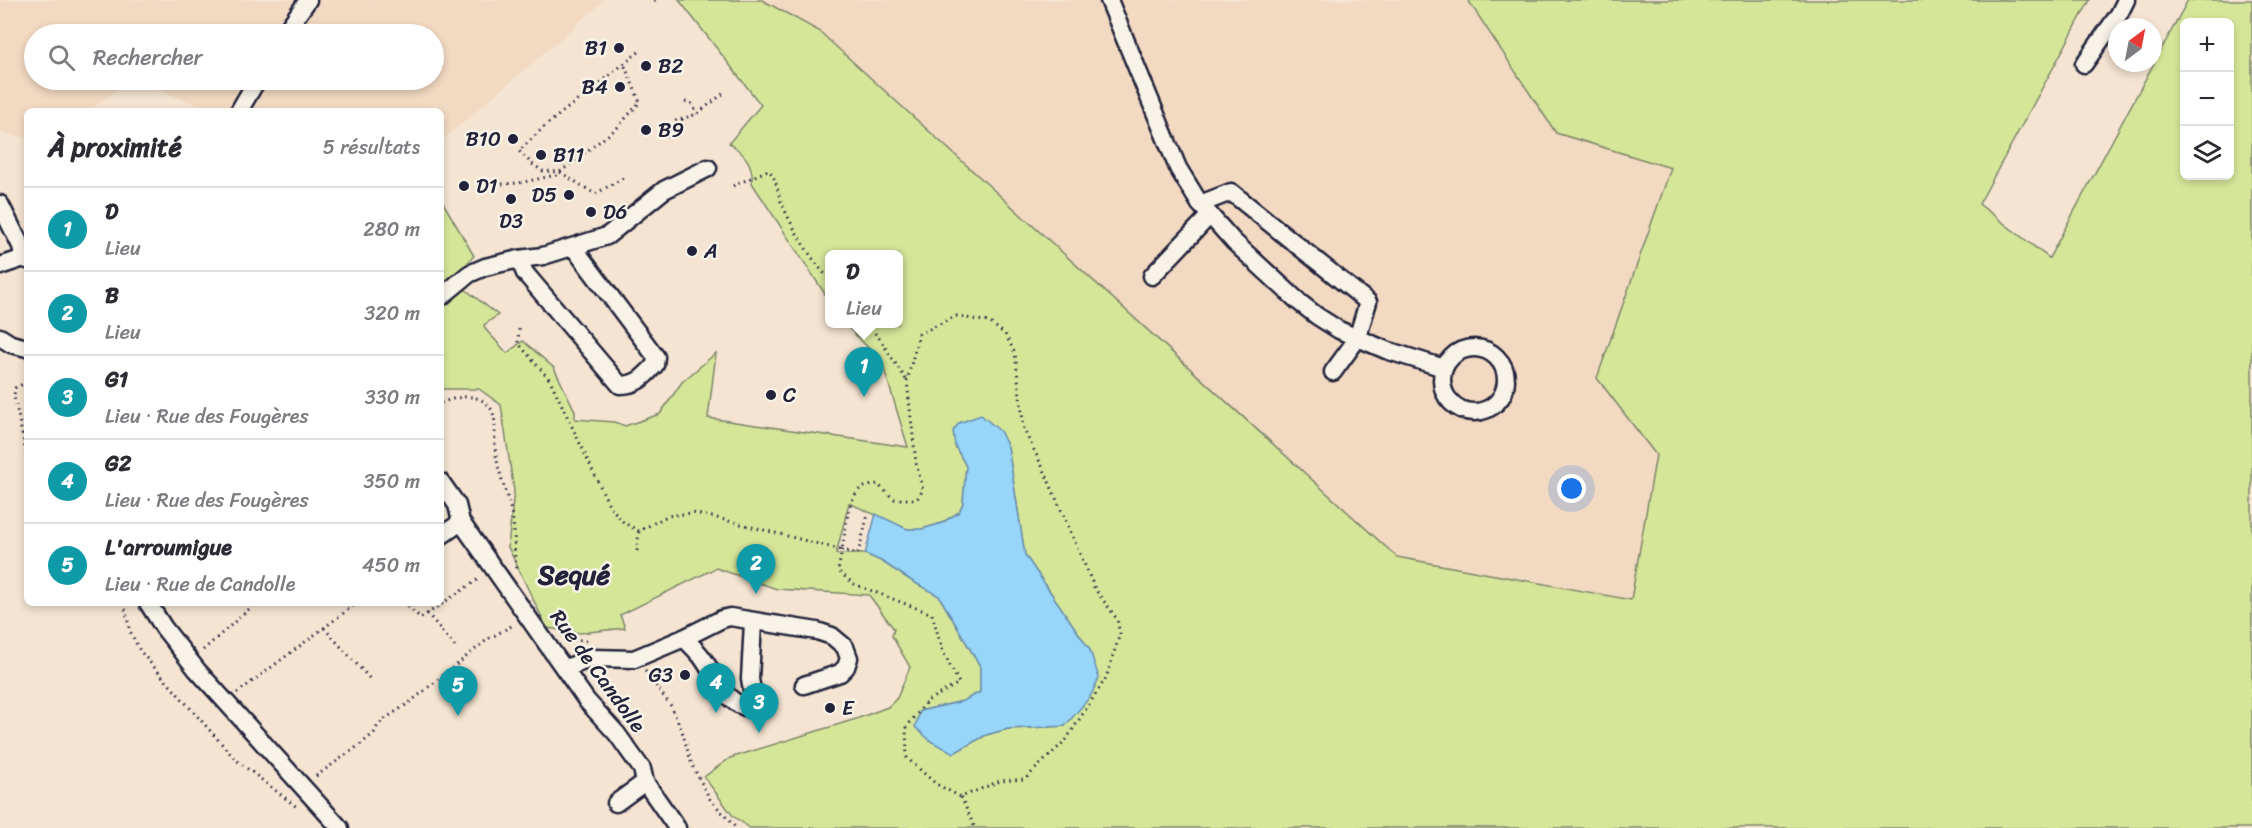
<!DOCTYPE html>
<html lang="fr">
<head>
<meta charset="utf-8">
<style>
  :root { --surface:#fff; --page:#f7f7f7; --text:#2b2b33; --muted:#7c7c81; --line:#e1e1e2; --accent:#22223b }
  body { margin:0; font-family:Sriracha,sans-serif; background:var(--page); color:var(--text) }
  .controls { position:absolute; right:18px; top:18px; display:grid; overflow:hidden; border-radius:9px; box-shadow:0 3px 9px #0003 }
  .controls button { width:54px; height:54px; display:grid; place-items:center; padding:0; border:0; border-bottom:2px solid var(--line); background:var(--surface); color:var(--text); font:30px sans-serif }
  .compass { position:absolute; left:2108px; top:18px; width:54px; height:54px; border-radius:50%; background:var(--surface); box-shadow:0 3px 9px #0003; rotate:32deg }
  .you { position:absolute; left:1572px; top:489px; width:21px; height:21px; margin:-15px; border:4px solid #fff; border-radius:50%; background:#1a73e8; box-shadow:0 0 0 9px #1a73e833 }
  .badge { display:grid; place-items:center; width:39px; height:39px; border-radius:50%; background:var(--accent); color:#fff; font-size:20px; font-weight:700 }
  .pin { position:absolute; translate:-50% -50px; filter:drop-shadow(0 2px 3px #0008) }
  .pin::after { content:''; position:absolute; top:32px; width:21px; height:18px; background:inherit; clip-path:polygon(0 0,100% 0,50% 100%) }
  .popup { position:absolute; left:825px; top:250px; width:78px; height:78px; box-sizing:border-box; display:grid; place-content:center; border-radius:9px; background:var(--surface); filter:drop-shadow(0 2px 4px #0005); font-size:20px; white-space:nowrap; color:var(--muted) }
  .popup b { font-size:22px; color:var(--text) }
  .popup::after { content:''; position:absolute; left:50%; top:100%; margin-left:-12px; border:12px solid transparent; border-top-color:var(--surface) }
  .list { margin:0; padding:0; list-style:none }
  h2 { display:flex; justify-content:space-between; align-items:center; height:78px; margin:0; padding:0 24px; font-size:26px }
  h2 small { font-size:20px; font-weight:400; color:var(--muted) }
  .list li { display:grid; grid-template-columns:39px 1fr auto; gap:18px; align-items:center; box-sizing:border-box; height:84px; padding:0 24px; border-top:2px solid var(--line) }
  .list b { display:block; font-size:22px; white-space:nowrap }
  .list p { margin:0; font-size:20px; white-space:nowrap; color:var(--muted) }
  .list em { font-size:20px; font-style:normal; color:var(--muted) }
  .icon { flex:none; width:33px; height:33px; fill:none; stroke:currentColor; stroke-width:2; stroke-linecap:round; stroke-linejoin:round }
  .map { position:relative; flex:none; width:2252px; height:828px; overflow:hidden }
  .search { position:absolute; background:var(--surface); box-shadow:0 3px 9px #0003; left:24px; top:24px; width:420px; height:66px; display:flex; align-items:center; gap:15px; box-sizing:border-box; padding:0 21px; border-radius:33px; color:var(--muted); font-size:22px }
  .panel { position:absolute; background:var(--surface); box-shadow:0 3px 9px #0003; left:24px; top:108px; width:420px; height:498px; border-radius:9px }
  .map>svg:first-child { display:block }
  .built { fill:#f2d9c1 }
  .green { fill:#d6e699; stroke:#7c846a; stroke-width:1.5; fill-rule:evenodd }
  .water { fill:#97d5f9; stroke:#688dad; stroke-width:1.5 }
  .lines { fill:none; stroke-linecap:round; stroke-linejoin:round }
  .minor-casing { stroke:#22223b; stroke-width:21 }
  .path { stroke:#22223b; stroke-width:3; stroke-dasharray:1.5 4.5; stroke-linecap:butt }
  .minor { stroke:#f7f3e8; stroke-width:16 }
  .poi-dot { fill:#22223b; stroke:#f7f3e8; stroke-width:2 }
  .labels { text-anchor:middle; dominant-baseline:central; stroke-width:5; stroke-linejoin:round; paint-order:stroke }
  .poi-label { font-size:21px; fill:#22223b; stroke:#f7f3e8; text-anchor:start }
  .street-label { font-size:21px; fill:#22223b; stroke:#f7f3e8 }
  .district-label { font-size:27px; font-weight:bold; fill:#22223b; stroke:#f7f3e8 }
</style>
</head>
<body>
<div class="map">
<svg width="2252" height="828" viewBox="0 0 2252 828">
  <rect width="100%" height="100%" fill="#f4e4d1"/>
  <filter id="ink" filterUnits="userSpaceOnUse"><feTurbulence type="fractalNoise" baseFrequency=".0167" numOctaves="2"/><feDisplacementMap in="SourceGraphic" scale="12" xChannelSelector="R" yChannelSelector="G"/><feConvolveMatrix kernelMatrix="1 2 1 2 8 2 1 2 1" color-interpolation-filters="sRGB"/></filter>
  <g filter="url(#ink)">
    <g class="built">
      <path d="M 0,0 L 605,0 L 441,141 L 441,111 L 212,111 L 135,80 L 434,80 L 434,34 L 34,34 L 34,80 L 129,80 L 89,111 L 27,111 L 27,138 L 0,132 Z"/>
      <path d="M 762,0 L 1468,0 L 1556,133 L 1671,167 L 1597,378 L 1656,455 L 1632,600 L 1397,557 L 819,31 Z"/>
    </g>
    <path class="green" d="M 679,0 L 762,0 L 819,31 L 1397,557 L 1631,600 L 1656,455 L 1597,378 L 1671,168 L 1556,133 L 1468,0 L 2090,0 L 1979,204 L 2049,258 L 2188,0 L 2252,0 L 2252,828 L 750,828 L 733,816 L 704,777 L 730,758 L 856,719 L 888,707 L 897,698 L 910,667 L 892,636 L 894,629 L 869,595 L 777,589 L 716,568 L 620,615 L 625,628 L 580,633 L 547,628 L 508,547 L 514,491 L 501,405 L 479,389 L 441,389 L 441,199 L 474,256 L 455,276 L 466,290 L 498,315 L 484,325 L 486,330 L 507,353 L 523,341 L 554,368 L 575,411 L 575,419 L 614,422 L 625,426 L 660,414 L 682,382 L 716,353 L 708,418 L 908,447 L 882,362 L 845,324 L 898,324 L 898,255 L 830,255 L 829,300 L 752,183 C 754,164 744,153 729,143 L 761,105 ZM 2184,22 L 2230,22 L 2230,176 L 2184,176 ZM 955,446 L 1008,447 L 1025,555 L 1090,650 L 1065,726 L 1008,729 L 986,735 L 954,753 L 920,711 L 963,701 L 980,692 L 980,666 L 939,596 L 912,581 L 881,561 L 865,554 L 836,554 L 849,503 L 907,529 L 922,529 L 942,523 L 959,512 L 963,503 L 966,466 Z"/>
    <path class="water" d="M 981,415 L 1000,431 L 1008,447 L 1025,555 L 1090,650 L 1099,678 L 1090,697 L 1065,726 L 1008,729 L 986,735 L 954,753 L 932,742 L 915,727 L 920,711 L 963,701 L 980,692 L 980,666 L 939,596 L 912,581 L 881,561 L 865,554 L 876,514 L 907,529 L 922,529 L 942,523 L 959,512 L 963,503 L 966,466 L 955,446 L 953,431 L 959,423 Z"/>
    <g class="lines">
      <g class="minor-casing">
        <g id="minor">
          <path d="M 1109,0 L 1178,168 L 1200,204 L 1234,242 L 1299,302 L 1317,316 L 1339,330 L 1386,350 L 1444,368"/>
          <path d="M 284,34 L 308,0"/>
          <path d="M 2084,64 L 2119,14 L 2126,0"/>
          <path d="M 239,111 L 257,80"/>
          <path d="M 0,204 L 21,246 L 24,258"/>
          <path d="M 1200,204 L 1231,192 L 1368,302 L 1357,339 L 1333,372"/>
          <path d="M 519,259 L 525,273 L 620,385 C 637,385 644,377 655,365 L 656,357 L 574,248"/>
          <path d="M 0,266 L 24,258 L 27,260"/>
          <path d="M 1152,276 L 1210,215"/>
          <path d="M 441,297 L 469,274 L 485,267 L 519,259 L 543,256 L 607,236 L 664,190 L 708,168"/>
          <path d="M 0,337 L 11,344 L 27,348"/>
          <circle cx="1474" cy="380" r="32"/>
          <path d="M 441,482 L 457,505 L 461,522 L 587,701 L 617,734 L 642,769 L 645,782 L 677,828"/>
          <path d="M 441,536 L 461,522"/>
          <path d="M 148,603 L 164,628 L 197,670 L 340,828"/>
          <path d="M 684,638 C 690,644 696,650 701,656 C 714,673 723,700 745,707 L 750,703 L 753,696 L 750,679 L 753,622"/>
          <path d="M 566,668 L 592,658 L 634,659 L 684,638 L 722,619 L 730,617 L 817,631 L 832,636 L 845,647 L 849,658 L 846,667 L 840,673 L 804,685"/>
          <path d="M 616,803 L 645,782"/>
        </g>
      </g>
      <g class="path">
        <path d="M 654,1 L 655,0"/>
        <path d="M 685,102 L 692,104 L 697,114"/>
        <path d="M 682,119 L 684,126"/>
        <path d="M 665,131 L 667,138"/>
        <path d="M 657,134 L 661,135 L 676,121 L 697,114 L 724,93"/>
        <path d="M 623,178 L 595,194 L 560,172 L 543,171 L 532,164 L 519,151 L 545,126 L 640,51"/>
        <path d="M 484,185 L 519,183 L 556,175 L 617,128 L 640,102 L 624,64"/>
        <path d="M 733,186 L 768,170 C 778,179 777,193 782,204 C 794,231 810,258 830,280"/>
        <path d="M 867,324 L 879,338 L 907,381"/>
        <path d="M 519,329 L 518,343 L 550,380 L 609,505 L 624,523 L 639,531 L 667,516 L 692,513 L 713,517 L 842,550 C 845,535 847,500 859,490 C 863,486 871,486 877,484 L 894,499 L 917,499 L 923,490 L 916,463 L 907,381 L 919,334 L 956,316 L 989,322 L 1005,334 L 1015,353 L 1024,430 L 1044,470 L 1095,589 L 1117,619 L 1120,634 L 1106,678 L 1066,740 L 1025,779 L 1000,781 L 961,797 L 936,784 L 907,758 L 906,728 L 927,701 L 959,683 L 943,652 L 932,614 L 854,584 L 838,571 L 842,550 L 858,554 L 868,514"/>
        <path d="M 27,382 L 15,388 L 14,396 L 27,457"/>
        <path d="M 441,403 C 456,397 475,392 488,405 C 498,415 494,433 495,446 C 497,475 512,501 514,531 C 515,545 513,558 518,572"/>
        <path d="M 637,551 L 639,531"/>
        <path d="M 124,603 L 130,631 L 140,651 L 235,759 L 298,808"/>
        <path d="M 403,603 L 421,618 L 480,578"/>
        <path d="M 427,613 L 457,649"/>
        <path d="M 324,628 L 371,680"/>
        <path d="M 562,635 L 567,638 L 588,641"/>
        <path d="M 203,650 L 256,603"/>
        <path d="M 645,671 L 671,706 L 682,731 L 692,765 L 710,799 L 736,828"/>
        <path d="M 237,693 L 357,603"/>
        <path d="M 316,776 L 361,744 L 374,733 L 378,725 L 386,718 L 409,703 L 488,639 L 515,624"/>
        <path d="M 961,797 L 975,828"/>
      </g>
      <use href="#minor" class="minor"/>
    </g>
  </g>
  <g class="poi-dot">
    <circle cx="619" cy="48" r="6"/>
    <circle cx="646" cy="66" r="6"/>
    <circle cx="620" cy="87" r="6"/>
    <circle cx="646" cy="130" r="6"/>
    <circle cx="513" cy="139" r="6"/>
    <circle cx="541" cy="155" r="6"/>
    <circle cx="464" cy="186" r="6"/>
    <circle cx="569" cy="195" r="6"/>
    <circle cx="511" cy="199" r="6"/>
    <circle cx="591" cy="212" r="6"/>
    <circle cx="692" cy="251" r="6"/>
    <circle cx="771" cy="395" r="6"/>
    <circle cx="685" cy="675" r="6"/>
    <circle cx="830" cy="708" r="6"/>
  </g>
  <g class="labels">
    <g class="poi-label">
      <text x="607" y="48" text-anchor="end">B1</text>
      <text x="658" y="66">B2</text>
      <text x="608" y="87" text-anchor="end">B4</text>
      <text x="658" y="130">B9</text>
      <text x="501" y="139" text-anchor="end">B10</text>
      <text x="553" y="155">B11</text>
      <text x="476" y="186">D1</text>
      <text x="557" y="195" text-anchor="end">D5</text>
      <text x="603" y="212">D6</text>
      <text x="511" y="221" text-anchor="middle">D3</text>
      <text x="704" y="251">A</text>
      <text x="783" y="395">C</text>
      <text x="673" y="675" text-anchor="end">G3</text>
      <text x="842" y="708">E</text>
    </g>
    <g class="street-label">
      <text transform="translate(598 671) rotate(54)">Rue de Candolle</text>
    </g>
    <g class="district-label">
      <text x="574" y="575">Sequé</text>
    </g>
  </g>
</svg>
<div class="controls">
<button>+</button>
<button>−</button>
<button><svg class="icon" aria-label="layers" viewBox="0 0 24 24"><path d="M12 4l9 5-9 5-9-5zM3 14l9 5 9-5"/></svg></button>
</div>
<svg class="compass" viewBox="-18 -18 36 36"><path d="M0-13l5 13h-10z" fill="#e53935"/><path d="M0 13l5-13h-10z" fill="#7c7c81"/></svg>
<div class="you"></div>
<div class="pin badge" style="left:864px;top:397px;background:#0f9aa8">1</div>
<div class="popup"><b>D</b>Lieu</div>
<div class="pin badge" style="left:756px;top:594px;background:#0f9aa8">2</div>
<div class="pin badge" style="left:759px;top:733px;background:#0f9aa8">3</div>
<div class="pin badge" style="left:716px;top:713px;background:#0f9aa8">4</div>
<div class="pin badge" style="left:458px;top:716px;background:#0f9aa8">5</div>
<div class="search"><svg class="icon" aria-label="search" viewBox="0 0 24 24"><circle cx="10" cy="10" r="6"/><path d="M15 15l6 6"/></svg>Rechercher</div>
<section class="panel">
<h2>À proximité<small>5 résultats</small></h2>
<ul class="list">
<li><span class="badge" style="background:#0f9aa8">1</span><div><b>D</b><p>Lieu</p></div><em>280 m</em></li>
<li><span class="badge" style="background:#0f9aa8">2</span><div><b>B</b><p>Lieu</p></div><em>320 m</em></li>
<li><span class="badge" style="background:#0f9aa8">3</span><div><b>G1</b><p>Lieu · Rue des Fougères</p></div><em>330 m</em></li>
<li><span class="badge" style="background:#0f9aa8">4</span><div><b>G2</b><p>Lieu · Rue des Fougères</p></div><em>350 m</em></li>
<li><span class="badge" style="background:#0f9aa8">5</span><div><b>L'arroumigue</b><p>Lieu · Rue de Candolle</p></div><em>450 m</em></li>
</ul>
</section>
</div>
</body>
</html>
